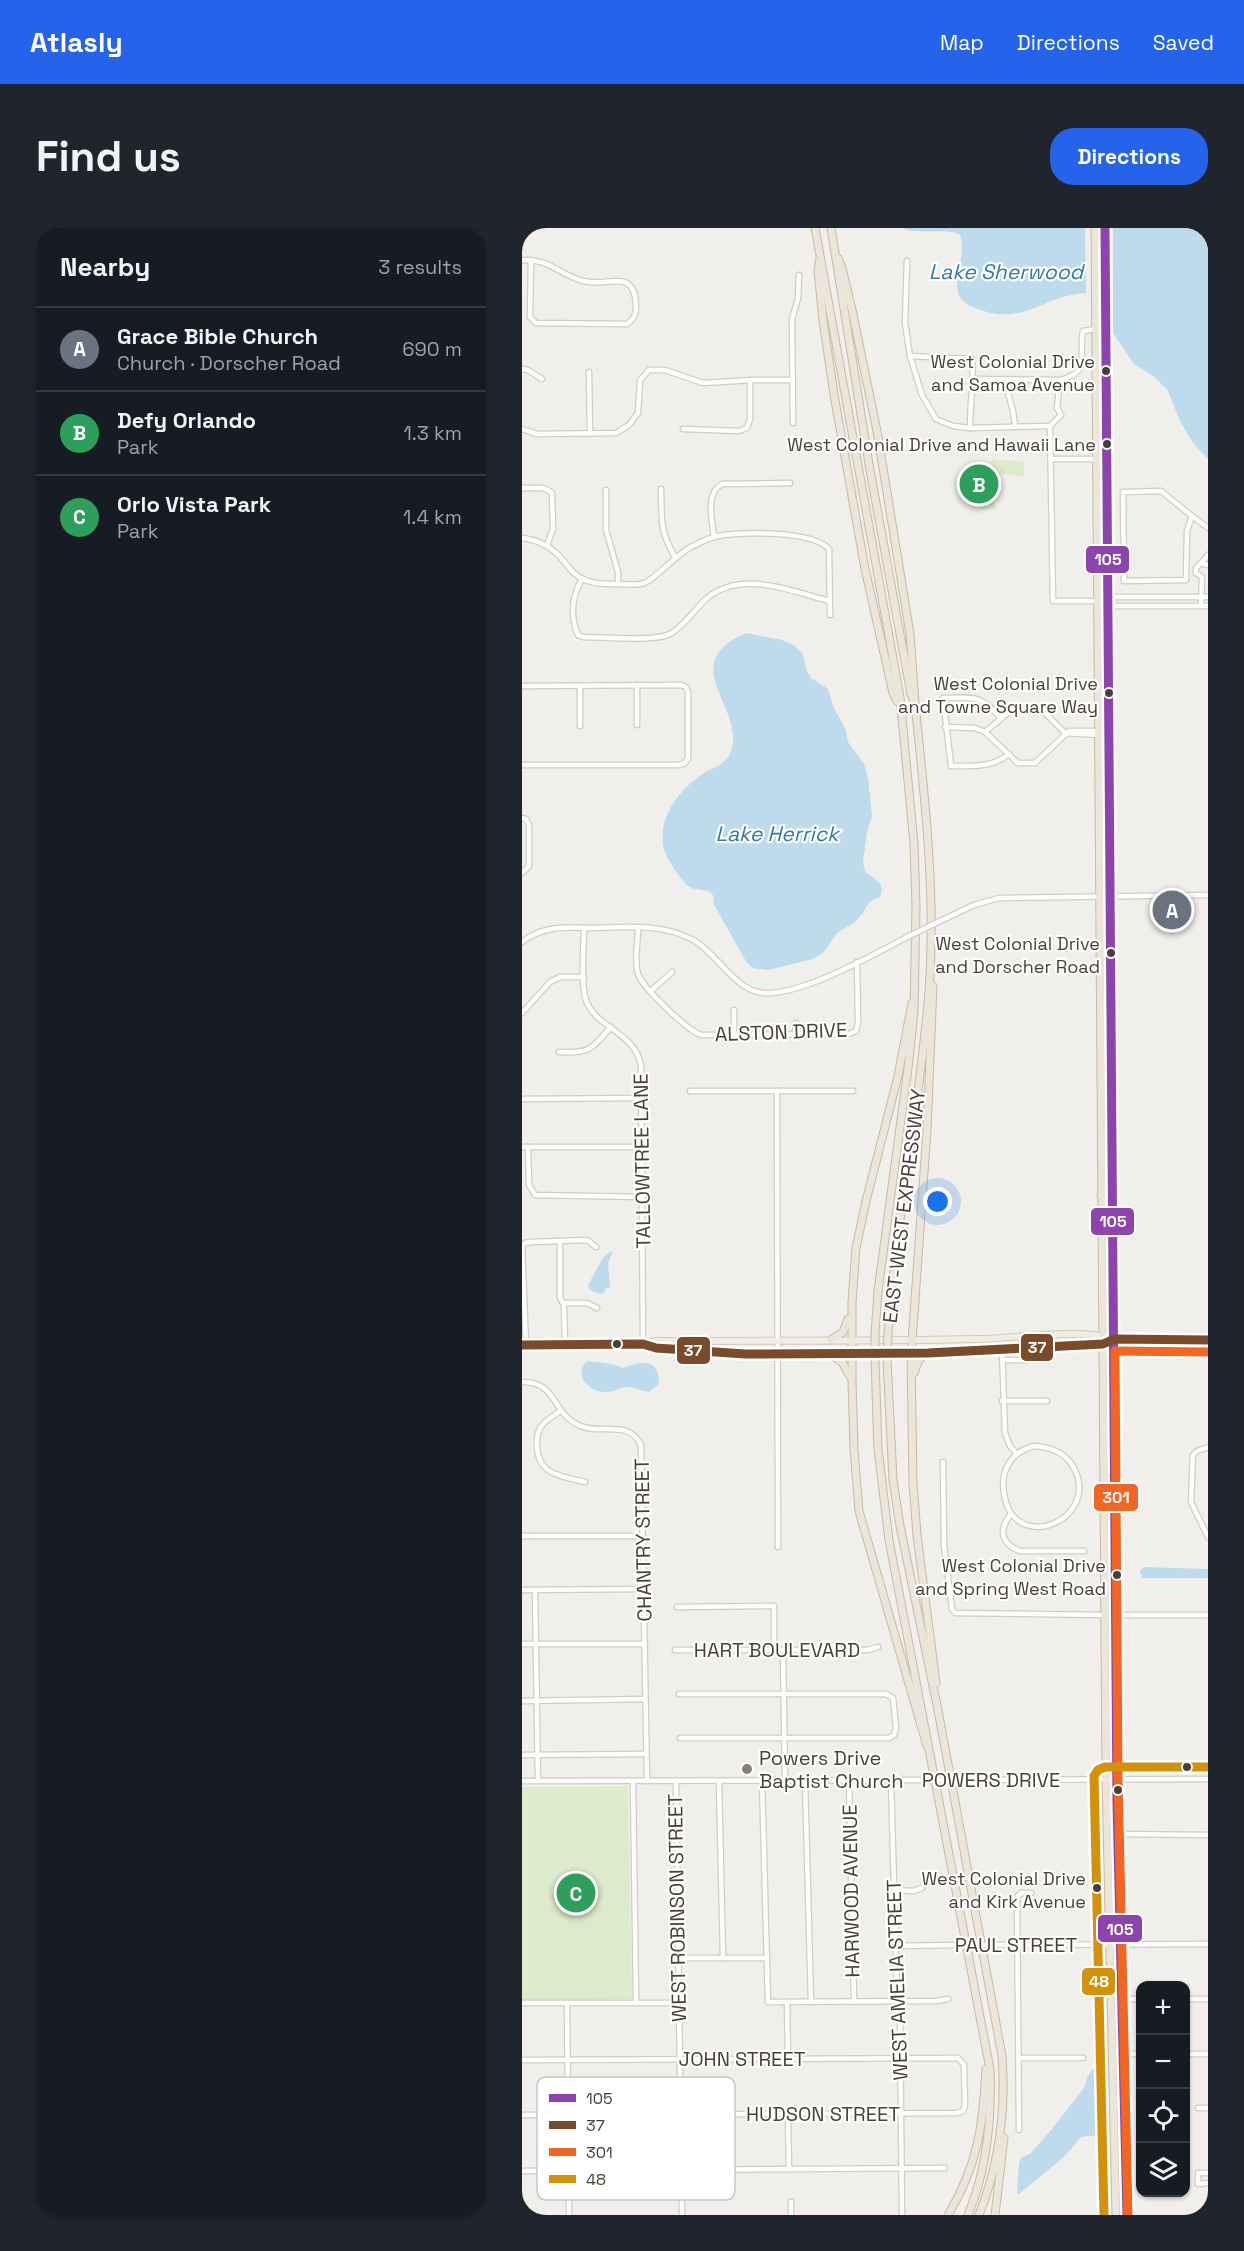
<!DOCTYPE html>
<html lang="en">
<head>
<meta charset="utf-8">
<style>
  :root { --surface:#171b24; --page:#20242c; --text:#f1f3f6; --muted:#9ea1a6; --line:#363941; --accent:#2563eb }
  body { margin:0; font-family:"Space Grotesk",sans-serif; background:var(--page); color:var(--text) }
  .controls { position:absolute; right:18px; bottom:18px; display:grid; overflow:hidden; border-radius:12px; box-shadow:0 2px 4px #0004 }
  .controls button { width:54px; height:54px; display:grid; place-items:center; padding:0; border:0; border-bottom:2px solid var(--line); background:var(--surface); color:var(--text); font:30px sans-serif }
  .you { position:absolute; left:416px; top:974px; width:21px; height:21px; margin:-15px; border:4px solid #fff; border-radius:50%; background:#1a73e8; box-shadow:0 0 0 9px #1a73e833 }
  .badge { display:grid; place-items:center; width:39px; height:39px; border-radius:50%; background:var(--accent); color:#fff; font-size:20px; font-weight:700 }
  .pin { position:absolute; translate:-50% -50%; border:3px solid #fff; box-shadow:0 2px 6px #0006 }
  .list { margin:0; padding:0; list-style:none }
  h2 { display:flex; justify-content:space-between; align-items:center; height:78px; margin:0; padding:0 24px; font-size:26px }
  h2 small { font-size:20px; font-weight:400; color:var(--muted) }
  .list li { display:grid; grid-template-columns:39px 1fr auto; gap:18px; align-items:center; box-sizing:border-box; height:84px; padding:0 24px; border-top:2px solid var(--line) }
  .list b { display:block; font-size:22px; white-space:nowrap }
  .list p { margin:0; font-size:20px; white-space:nowrap; color:var(--muted) }
  .list em { font-size:20px; font-style:normal; color:var(--muted) }
  .icon { flex:none; width:33px; height:33px; fill:none; stroke:currentColor; stroke-width:2; stroke-linecap:round; stroke-linejoin:round }
  .map { position:relative; flex:none; width:686px; height:1987px; overflow:hidden; border-radius:24px }
  header { display:flex; align-items:center; gap:36px; box-sizing:border-box; height:84px; padding:0 30px; background:var(--accent); color:#fff }
  header strong { font-size:28px }
  nav { display:flex; gap:33px; margin-inline-start:auto; font-size:21px }
  .intro { display:flex; align-items:center; justify-content:space-between; box-sizing:border-box; height:144px; padding:0 36px }
  h1 { margin:0; font-size:42px }
  .button { padding:15px 27px; border-radius:24px; background:var(--accent); color:#fff; font-size:21px; font-weight:700 }
  main { display:flex; gap:36px; padding:0 36px }
  aside { flex:1; background:var(--surface); border-radius:24px; box-shadow:0 2px 4px #0004 }
  .map>svg:first-child { display:block }
  .green { fill:#deeacc }
  .water { fill:#bddbed }
  .lines { fill:none; stroke-linecap:round; stroke-linejoin:round }
  .minor-casing { stroke:#cecdc8; stroke-width:7 }
  .major-casing { stroke:#d2cab9; stroke-width:8 }
  .highway-casing { stroke:#c7bba7; stroke-width:9 }
  .minor { stroke:#fdfdfc; stroke-width:4.5 }
  .major { stroke:#f1ece4; stroke-width:6 }
  .highway { stroke:#ebe5da; stroke-width:7 }
  .minor-bridge-casing { stroke:#cecdc8; stroke-width:7; stroke-linecap:butt }
  .highway-bridge-casing { stroke:#c7bba7; stroke-width:9; stroke-linecap:butt }
  .minor-bridge { stroke:#fdfdfc; stroke-width:4.5 }
  .highway-bridge { stroke:#ebe5da; stroke-width:7 }
  .bus-1-casing { stroke:#fff; stroke-width:14 }
  .bus-2-casing { stroke:#fff; stroke-width:14 }
  .bus-3-casing { stroke:#fff; stroke-width:14 }
  .bus-4-casing { stroke:#fff; stroke-width:14 }
  .bus-1 { stroke:#8e44ad; stroke-width:9 }
  .bus-2 { stroke:#7a4b2a; stroke-width:9 }
  .bus-3 { stroke:#f26522; stroke-width:9 }
  .bus-4 { stroke:#d4920b; stroke-width:9 }
  .bus-dot { fill:#474037; stroke:#fff; stroke-width:2 }
  .poi-dot { fill:#827d76; stroke:#fff; stroke-width:2 }
  .labels { text-anchor:middle; dominant-baseline:central; stroke-width:4.5; stroke-linejoin:round; paint-order:stroke }
  .bus-label { font-size:18px; fill:#474037; stroke:#fff; text-anchor:end }
  .street-label { font-size:20px; fill:#474037; stroke:#fff }
  .poi-label { font-size:20px; fill:#474037; stroke:#fff; text-anchor:start }
  .water-label { font-size:21px; font-style:italic; fill:#3279a7; stroke:#fff }
  .key { fill:#fff; stroke:#c8c6c3; stroke-width:1.5 }
  .key-label { font-size:16px; fill:#474037 }
  .line-badge { stroke:#fff; stroke-width:2 }
  .badge-label { font-size:16px; text-anchor:middle; font-weight:bold; fill:#fff }
</style>
</head>
<body>
<header>
<strong>Atlasly</strong>
<nav><a>Map</a><a>Directions</a><a>Saved</a></nav>
</header>
<div class="intro"><h1>Find us</h1><a class="button">Directions</a></div>
<main>
<aside>
<h2>Nearby<small>3 results</small></h2>
<ul class="list">
<li><span class="badge" style="background:#6b7280">A</span><div><b>Grace Bible Church</b><p>Church · Dorscher Road</p></div><em>690 m</em></li>
<li><span class="badge" style="background:#2e9e5b">B</span><div><b>Defy Orlando</b><p>Park</p></div><em>1.3 km</em></li>
<li><span class="badge" style="background:#2e9e5b">C</span><div><b>Orlo Vista Park</b><p>Park</p></div><em>1.4 km</em></li>
</ul>
</aside>
<div class="map">
<svg width="686" height="1987" viewBox="0 0 686 1987">
  <rect width="100%" height="100%" fill="#f0efeb"/>
  <g class="green">
    <path d="M 469,232 L 501,233 L 503,248 L 474,246 L 472,264 L 473,281 L 458,281 L 458,271 L 442,271 L 442,249 L 438,248 L 438,243 L 469,243 Z"/>
    <path d="M 106,1558 L 110,1771 L 0,1772 L 0,1559 Z"/>
  </g>
  <g class="water">
    <path d="M 379,0 L 563,0 L 564,65 C 520,67 503,100 453,80 C 446,77 438,73 436,65 C 432,48 446,21 437,6 C 421,0 397,7 379,0 Z"/>
    <path d="M 591,0 L 686,0 L 686,231 L 671,215 L 658,193 L 645,161 L 631,148 L 612,136 L 591,105 Z"/>
    <path d="M 224,405 L 260,412 L 272,417 L 281,426 L 284,441 L 289,450 L 306,461 L 312,480 L 323,500 L 326,514 L 342,536 L 346,550 L 350,588 L 345,604 L 341,634 L 343,644 C 353,650 364,656 358,669 L 347,674 L 341,685 L 333,694 L 315,705 L 302,724 L 291,731 L 246,742 L 231,740 L 225,735 L 191,675 C 192,670 193,670 190,666 C 185,660 175,663 168,659 C 159,654 143,628 141,618 C 137,587 158,561 182,545 C 192,539 204,537 209,523 C 224,480 152,436 224,405 Z"/>
    <path d="M 89,1023 L 90,1026 L 86,1035 L 88,1060 L 84,1060 L 82,1065 C 76,1067 68,1064 66,1057 L 81,1030 Z"/>
    <path d="M 65,1133 C 77,1135 89,1134 101,1140 C 120,1133 137,1129 137,1156 L 127,1164 C 121,1163 114,1160 108,1159 C 98,1158 90,1166 80,1164 C 64,1161 52,1146 65,1133 Z"/>
    <path d="M 622,1339 L 686,1341 L 686,1350 L 620,1350 L 618,1343 Z"/>
    <path d="M 572,1839 L 574,1839 L 576,1907 L 559,1909 L 542,1929 L 498,1965 L 495,1966 L 497,1934 L 500,1929 L 508,1926 L 529,1902 L 562,1860 L 566,1848 Z"/>
  </g>
  <g class="lines">
    <g class="minor-casing">
      <g id="minor">
        <path d="M 0,32 C 32,32 35,46 61,53 C 85,60 112,38 114,77 C 114,86 113,90 105,96 L 14,95 L 8,89 L 9,32"/>
        <path d="M 385,33 L 383,95 L 388,128 L 400,167 L 414,191 L 431,198 L 448,200 L 528,198"/>
        <path d="M 388,128 L 450,131 C 452,155 448,176 448,200"/>
        <path d="M 0,141 L 6,142 L 20,151"/>
        <path d="M 67,144 L 68,205"/>
        <path d="M 451,151 L 538,152 C 570,144 556,128 561,103 L 574,101"/>
        <path d="M 482,151 L 491,183 L 493,198"/>
        <path d="M 538,152 L 535,180 L 539,187 L 528,198 L 531,373 L 576,373 L 585,369 L 686,369"/>
        <path d="M 271,195 L 270,91 L 276,70 L 277,47"/>
        <path d="M 0,201 L 15,206 L 94,205 L 107,197 L 116,185 L 118,152 L 127,142 L 143,142 L 181,155 L 231,152 L 271,152"/>
        <path d="M 161,201 L 217,203 L 225,200 L 228,191 L 228,152"/>
        <path d="M 529,231 L 575,231"/>
        <path d="M 0,260 L 22,260 L 30,265 L 31,301 L 25,317"/>
        <path d="M 139,261 C 140,291 137,302 153,329"/>
        <path d="M 84,262 L 84,302 L 96,344 L 96,356"/>
        <path d="M 639,263 L 670,288 L 665,303 L 664,352 L 602,353 L 601,264 Z"/>
        <path d="M 670,288 L 686,300"/>
        <path d="M 192,309 C 190,292 183,265 200,256 L 268,255"/>
        <path d="M 0,310 C 16,312 29,318 40,331 C 46,338 50,346 59,350 C 70,356 82,356 95,356 C 103,356 114,358 122,355 C 132,352 155,326 169,319 C 177,315 186,310 195,308 C 219,304 290,302 307,321 L 308,387"/>
        <path d="M 679,335 L 686,327"/>
        <path d="M 60,351 C 50,368 48,388 56,407 L 61,409 C 81,409 132,414 148,406 C 160,400 174,380 184,371 C 219,341 269,363 307,373"/>
        <path d="M 576,373 L 585,378 L 686,378"/>
        <path d="M 679,378 L 680,349 L 674,345 L 674,340 L 679,335 L 686,337"/>
        <path d="M 115,457 L 115,497"/>
        <path d="M 0,458 L 159,457 L 164,459 L 166,464 L 166,530 L 163,535 L 157,537 L 0,537"/>
        <path d="M 58,458 L 58,498"/>
        <path d="M 479,490 C 456,465 453,470 421,470 L 429,538 C 450,538 470,540 487,526"/>
        <path d="M 423,499 L 453,500 L 463,504 L 496,535 L 513,535 L 547,503 L 577,503"/>
        <path d="M 463,504 L 493,479 L 498,481 L 520,482 L 543,505"/>
        <path d="M 543,505 L 577,507"/>
        <path d="M 0,590 L 4,591 L 7,597 L 7,638 L 0,645"/>
        <path d="M 416,694 L 452,677 L 477,670 L 686,667"/>
        <path d="M 116,699 C 116,713 112,733 116,746 C 121,760 165,802 179,807 L 327,806 L 334,803 L 336,795 L 335,734"/>
        <path d="M 62,700 C 62,718 58,759 65,775 C 78,802 112,804 119,837 L 121,1116"/>
        <path d="M 0,714 C 9,707 19,703 29,701 C 43,698 57,700 70,700 C 105,699 142,695 173,713 C 197,728 213,762 241,765 C 279,768 351,727 385,709"/>
        <path d="M 129,763 L 150,744"/>
        <path d="M 0,785 L 28,754 L 38,749 L 62,749"/>
        <path d="M 273,806 L 274,795"/>
        <path d="M 212,807 L 212,782"/>
        <path d="M 37,824 C 67,826 70,821 89,799"/>
        <path d="M 168,863 L 331,863"/>
        <path d="M 255,863 L 256,1319"/>
        <path d="M 0,871 L 119,870"/>
        <path d="M 0,919 L 120,919"/>
        <path d="M 6,919 L 7,957 L 13,967 L 121,969"/>
        <path d="M 38,1013 L 38,1070 L 42,1077 L 43,1116"/>
        <path d="M 42,1075 L 65,1075 L 75,1080"/>
        <path d="M 4,1117 L 0,1018 L 3,1015 L 10,1014 L 65,1012 L 74,1019"/>
        <path d="M 480,1121 L 483,1205 L 488,1218 L 494,1225"/>
        <path d="M 480,1132 L 504,1132"/>
        <path d="M 0,1154 C 36,1154 29,1184 56,1197 C 78,1208 106,1190 119,1217 L 125,1553"/>
        <path d="M 480,1173 L 525,1173"/>
        <path d="M 38,1183 C 33,1187 27,1190 22,1195 C 11,1206 13,1233 26,1242 C 35,1249 52,1251 63,1254"/>
        <path d="M 512,1218 C 530,1219 545,1225 553,1242 C 576,1292 496,1325 483,1271 C 477,1246 486,1225 512,1218 Z"/>
        <path d="M 686,1219 L 675,1223 L 671,1227 L 669,1274 L 686,1309"/>
        <path d="M 421,1234 L 422,1317 L 430,1381 L 433,1385 L 583,1387"/>
        <path d="M 489,1286 C 476,1302 479,1316 498,1323 L 562,1323"/>
        <path d="M 0,1308 L 121,1308"/>
        <path d="M 0,1362 L 122,1361"/>
        <path d="M 13,1362 L 16,1553"/>
        <path d="M 155,1379 L 252,1378 L 252,1422"/>
        <path d="M 594,1387 L 686,1387"/>
        <path d="M 0,1416 L 123,1416"/>
        <path d="M 153,1422 L 346,1422 L 356,1419"/>
        <path d="M 261,1422 L 263,1552"/>
        <path d="M 157,1466 L 364,1466 L 371,1470 L 374,1500 L 372,1507 L 367,1510 L 158,1510"/>
        <path d="M 0,1473 L 123,1471"/>
        <path d="M 0,1527 L 124,1526"/>
        <path d="M 283,1552 L 289,1774"/>
        <path d="M 327,1552 L 332,1774"/>
        <path d="M 369,1552 L 375,1765 L 378,1782 L 380,1987"/>
        <path d="M 436,1552 L 686,1551"/>
        <path d="M 0,1553 L 404,1552"/>
        <path d="M 111,1553 L 114,1774"/>
        <path d="M 154,1553 L 160,1987"/>
        <path d="M 197,1553 L 201,1730"/>
        <path d="M 240,1553 L 246,1774 L 414,1773 L 426,1771"/>
        <path d="M 596,1606 L 686,1607"/>
        <path d="M 372,1662 L 391,1663 L 400,1660"/>
        <path d="M 468,1717 L 686,1716"/>
        <path d="M 374,1718 L 434,1717"/>
        <path d="M 156,1730 L 245,1730"/>
        <path d="M 599,1771 L 618,1771"/>
        <path d="M 664,1771 L 686,1771"/>
        <path d="M 265,1774 L 266,1831"/>
        <path d="M 0,1775 L 157,1775"/>
        <path d="M 45,1775 L 47,1987"/>
        <path d="M 601,1826 L 618,1826"/>
        <path d="M 664,1826 L 686,1826"/>
        <path d="M 496,1830 L 561,1830"/>
        <path d="M 0,1832 L 436,1830 L 442,1837 L 443,1877 L 441,1883 L 435,1885 L 0,1887"/>
        <path d="M 676,1880 L 686,1880"/>
        <path d="M 266,1886 L 267,1941"/>
        <path d="M 497,1902 L 495,1669 L 499,1665 L 509,1665"/>
        <path d="M 0,1943 L 423,1940"/>
        <path d="M 686,1945 L 676,1945 L 676,1956 L 686,1955"/>
        <path d="M 269,1974 L 269,1987"/>
      </g>
    </g>
    <g class="major-casing">
      <g id="major">
        <path d="M 0,1117 L 121,1116 L 135,1113 C 243,1113 352,1113 460,1111 C 495,1110 561,1100 592,1111 L 686,1112"/>
        <path d="M 121,1117 L 134,1120 L 223,1126 L 406,1125 L 581,1116 L 592,1111"/>
      </g>
    </g>
    <g class="highway-casing">
      <g id="highway">
        <path d="M 293,0 L 378,469 L 392,616 L 394,678 L 392,784 L 386,840 L 356,1063 L 353,1106"/>
        <path d="M 309,0 L 348,242 L 389,466 L 393,476 C 403,571 414,667 407,763 C 398,878 374,991 366,1106"/>
        <path d="M 573,0 L 584,1551 L 594,1987"/>
        <path d="M 583,0 L 595,1575 L 605,1987"/>
        <path d="M 298,30 L 296,43 L 301,92 L 312,167 L 343,341 L 371,465 L 375,473"/>
        <path d="M 316,30 L 320,40 L 330,82 L 355,203 L 388,406 L 393,474"/>
        <path d="M 411,758 L 405,902 L 389,1128 L 391,1255 L 395,1307 L 414,1455"/>
        <path d="M 390,775 L 376,848 L 344,973 L 334,1020 L 330,1074 L 330,1152 L 332,1221 L 337,1283 L 405,1518"/>
        <path d="M 579,967 L 585,971 L 586,992"/>
        <path d="M 309,1112 L 321,1104 L 326,1091"/>
        <path d="M 306,1125 L 320,1134 L 328,1148"/>
        <path d="M 353,1131 L 356,1221 L 367,1312 L 468,1841 C 470,1891 465,1941 446,1987"/>
        <path d="M 365,1131 L 371,1252 L 378,1298 L 416,1482 L 480,1828 C 484,1882 477,1937 457,1987"/>
        <path d="M 392,1145 L 397,1131 L 406,1125"/>
        <path d="M 426,1987 C 456,1937 461,1898 464,1841"/>
        <path d="M 473,1987 L 482,1910"/>
      </g>
    </g>
    <use href="#minor" class="minor"/>
    <use href="#major" class="major"/>
    <use href="#highway" class="highway"/>
    <g class="minor-bridge-casing">
      <g id="minor-bridge">
        <path d="M 385,709 L 416,694"/>
        <path d="M 404,1552 L 436,1552"/>
        <path d="M 434,1717 L 468,1717"/>
      </g>
    </g>
    <g class="highway-bridge-casing">
      <g id="highway-bridge">
        <path d="M 353,1131 L 353,1106"/>
        <path d="M 365,1131 L 366,1106"/>
      </g>
    </g>
    <use href="#minor-bridge" class="minor-bridge"/>
    <use href="#highway-bridge" class="highway-bridge"/>
    <g class="bus-1-casing">
      <path id="bus-1" d="M 583,0 L 595,1575 L 605,1987"/>
    </g>
    <g class="bus-2-casing">
      <path id="bus-2" d="M 0,1117 L 121,1116 L 134,1120 L 223,1126 L 406,1125 L 581,1116 L 592,1111 L 686,1112"/>
    </g>
    <g class="bus-3-casing">
      <path id="bus-3" d="M 606,1987 L 596,1551 L 593,1123 L 686,1124"/>
    </g>
    <g class="bus-4-casing">
      <path id="bus-4" d="M 582,1987 L 572,1548 L 576,1542 L 583,1539 L 686,1539"/>
    </g>
    <use href="#bus-1" class="bus-1"/>
    <use href="#bus-2" class="bus-2"/>
    <use href="#bus-3" class="bus-3"/>
    <use href="#bus-4" class="bus-4"/>
  </g>
  <g class="bus-dot">
    <circle cx="584" cy="143" r="5"/>
    <circle cx="585" cy="216" r="5"/>
    <circle cx="587" cy="465" r="5"/>
    <circle cx="589" cy="725" r="5"/>
    <circle cx="95" cy="1116" r="5"/>
    <circle cx="595" cy="1347" r="5"/>
    <circle cx="665" cy="1539" r="5"/>
    <circle cx="596" cy="1562" r="5"/>
    <circle cx="575" cy="1660" r="5"/>
  </g>
  <circle class="poi-dot" cx="225" cy="1541" r="6"/>
  <g class="labels">
    <g class="bus-label">
      <text x="573" y="133">West Colonial Drive<tspan x="573" dy="23">and Samoa Avenue</tspan></text>
      <text x="574" y="216">West Colonial Drive and Hawaii Lane</text>
      <text x="576" y="455">West Colonial Drive<tspan x="576" dy="23">and Towne Square Way</tspan></text>
      <text x="578" y="715">West Colonial Drive<tspan x="578" dy="23">and Dorscher Road</tspan></text>
      <text x="584" y="1337">West Colonial Drive<tspan x="584" dy="23">and Spring West Road</tspan></text>
      <text x="564" y="1650">West Colonial Drive<tspan x="564" dy="23">and Kirk Avenue</tspan></text>
    </g>
    <g class="street-label">
      <text transform="translate(259 804) rotate(-2)">ALSTON DRIVE</text>
      <text transform="translate(120 933) rotate(-91)">TALLOWTREE LANE</text>
      <text transform="translate(382 978) rotate(-83)">EAST-WEST EXPRESSWAY</text>
      <text transform="translate(121 1312) rotate(-91)">CHANTRY STREET</text>
      <text x="255" y="1422">HART BOULEVARD</text>
      <text x="469" y="1552">POWERS DRIVE</text>
      <text transform="translate(329 1663) rotate(-91)">HARWOOD AVENUE</text>
      <text transform="translate(155 1680) rotate(-91)">WEST ROBINSON STREET</text>
      <text x="494" y="1717">PAUL STREET</text>
      <text transform="translate(375 1752) rotate(-92)">WEST AMELIA STREET</text>
      <text x="220" y="1831">JOHN STREET</text>
      <text x="301" y="1886">HUDSON STREET</text>
    </g>
    <g class="poi-label">
      <text x="237" y="1530">Powers Drive<tspan x="237" dy="23">Baptist Church</tspan></text>
    </g>
    <g class="water-label">
      <text x="484" y="43">Lake Sherwood</text>
      <text x="255" y="605">Lake Herrick</text>
    </g>
  </g>
  <rect x="15" y="1849" width="198" height="123" rx="9" class="key"/>
  <rect x="27" y="1866" width="27" height="8" fill="#8e44ad"/>
  <rect x="27" y="1893" width="27" height="8" fill="#7a4b2a"/>
  <rect x="27" y="1920" width="27" height="8" fill="#f26522"/>
  <rect x="27" y="1947" width="27" height="8" fill="#d4920b"/>
  <g class="key-label">
    <text x="64" y="1876">105</text>
    <text x="64" y="1903">37</text>
    <text x="64" y="1930">301</text>
    <text x="64" y="1957">48</text>
  </g>
  <g class="line-badge">
    <rect x="563" y="317" width="45" height="29" rx="6" fill="#8e44ad"/>
    <rect x="568" y="979" width="45" height="29" rx="6" fill="#8e44ad"/>
    <rect x="498" y="1105" width="34" height="29" rx="6" fill="#7a4b2a"/>
    <rect x="154" y="1108" width="35" height="29" rx="6" fill="#7a4b2a"/>
    <rect x="571" y="1255" width="46" height="29" rx="6" fill="#f26522"/>
    <rect x="575" y="1686" width="46" height="29" rx="6" fill="#8e44ad"/>
    <rect x="559" y="1739" width="35" height="29" rx="6" fill="#d4920b"/>
  </g>
  <g class="badge-label">
    <text x="586" y="337">105</text>
    <text x="591" y="999">105</text>
    <text x="515" y="1125">37</text>
    <text x="171" y="1128">37</text>
    <text x="594" y="1275">301</text>
    <text x="598" y="1707">105</text>
    <text x="577" y="1759">48</text>
  </g>
</svg>
<div class="controls">
<button>+</button>
<button>−</button>
<button><svg class="icon" aria-label="locate" viewBox="0 0 24 24"><circle cx="12" cy="12" r="6"/><path d="M12 2v4M12 18v4M2 12h4M18 12h4"/></svg></button>
<button><svg class="icon" aria-label="layers" viewBox="0 0 24 24"><path d="M12 4l9 5-9 5-9-5zM3 14l9 5 9-5"/></svg></button>
</div>
<div class="you"></div>
<div class="pin badge" style="left:650px;top:682px;background:#6b7280">A</div>
<div class="pin badge" style="left:457px;top:256px;background:#2e9e5b">B</div>
<div class="pin badge" style="left:54px;top:1665px;background:#2e9e5b">C</div>
</div>
</main>
</body>
</html>
